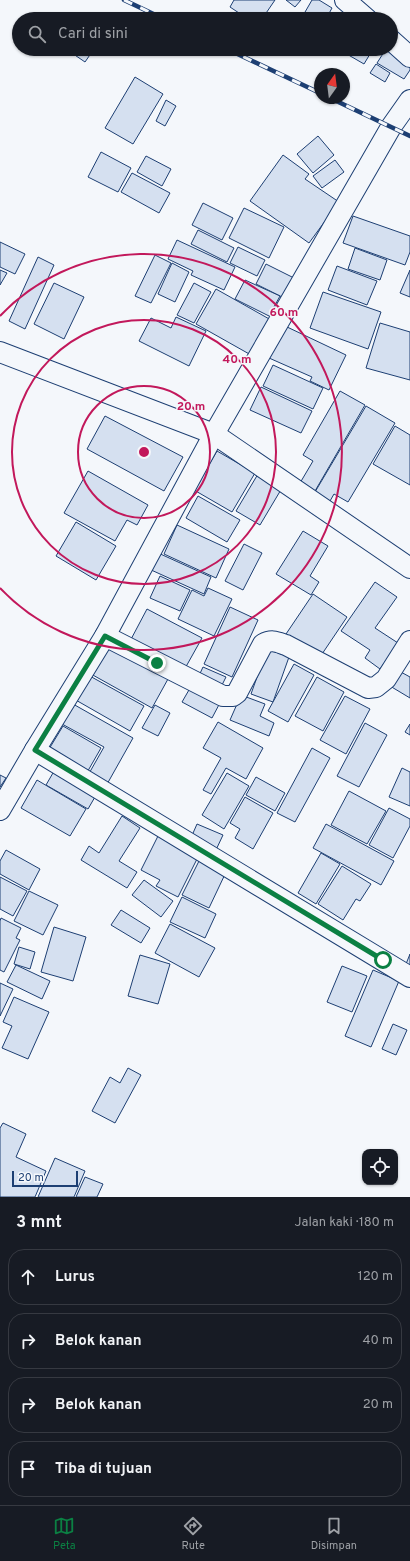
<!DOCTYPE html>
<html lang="id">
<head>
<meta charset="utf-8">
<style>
  :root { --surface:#171b24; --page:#242831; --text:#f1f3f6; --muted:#9ea1a6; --line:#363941; --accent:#0b8043 }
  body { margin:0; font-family:Overpass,sans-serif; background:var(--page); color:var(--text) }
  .controls { position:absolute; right:12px; bottom:12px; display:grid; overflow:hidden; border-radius:8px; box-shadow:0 1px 3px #0004 }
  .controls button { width:36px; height:36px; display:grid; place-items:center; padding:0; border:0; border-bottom:1px solid var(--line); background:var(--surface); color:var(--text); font:20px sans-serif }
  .compass { position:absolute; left:314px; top:68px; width:36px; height:36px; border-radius:50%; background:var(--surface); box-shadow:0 1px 3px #0004; rotate:14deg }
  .scale { position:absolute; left:12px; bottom:10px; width:66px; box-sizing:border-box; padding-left:4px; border:2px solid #1d3f73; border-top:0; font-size:11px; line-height:14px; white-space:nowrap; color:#1d3f73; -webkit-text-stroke:3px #f4f7fb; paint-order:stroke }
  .stop { position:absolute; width:12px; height:12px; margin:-9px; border:3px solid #0b8043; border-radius:50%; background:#fff }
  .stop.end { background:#0b8043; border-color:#fff; box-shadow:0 1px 4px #0008 }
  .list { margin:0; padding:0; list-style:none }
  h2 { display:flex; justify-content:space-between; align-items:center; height:52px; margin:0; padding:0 16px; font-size:17px }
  h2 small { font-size:13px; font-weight:400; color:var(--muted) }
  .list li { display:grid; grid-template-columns:26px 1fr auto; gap:12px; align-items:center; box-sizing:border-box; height:56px; margin:0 8px 8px; padding:0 8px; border:1px solid var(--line); border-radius:16px }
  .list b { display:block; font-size:15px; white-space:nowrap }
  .list em { font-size:13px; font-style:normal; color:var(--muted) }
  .icon { flex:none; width:22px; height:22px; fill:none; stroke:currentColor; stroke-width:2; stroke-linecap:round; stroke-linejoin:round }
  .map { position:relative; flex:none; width:410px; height:1197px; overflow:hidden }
  .search { position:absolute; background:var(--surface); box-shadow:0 1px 3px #0004; left:12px; right:12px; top:12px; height:44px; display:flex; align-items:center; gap:10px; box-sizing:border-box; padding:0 14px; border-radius:22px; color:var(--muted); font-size:15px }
  .sheet { height:308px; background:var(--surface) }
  nav { display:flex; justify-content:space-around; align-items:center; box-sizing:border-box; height:56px; border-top:1px solid var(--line); background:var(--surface); font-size:11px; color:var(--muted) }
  nav a { display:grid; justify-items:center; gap:2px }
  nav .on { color:var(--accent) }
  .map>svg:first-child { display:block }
  .building { fill:#d5e0f0; stroke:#1d3f73 }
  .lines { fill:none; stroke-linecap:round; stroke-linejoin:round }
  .minor-casing { stroke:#1d3f73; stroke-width:22 }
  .minor { stroke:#f4f7fb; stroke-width:20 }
  .rail-casing { stroke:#1d3f73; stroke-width:4.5 }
  .rail { stroke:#f4f7fb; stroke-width:3; stroke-dasharray:9; stroke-linecap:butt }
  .route { stroke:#0b8043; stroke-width:5 }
  .ring { fill:none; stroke:#c2185b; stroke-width:2 }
  .centre { fill:#c2185b; stroke:#f4f7fb; stroke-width:2 }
  .ring-label { font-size:12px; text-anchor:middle; font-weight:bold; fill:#c2185b; stroke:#f4f7fb; stroke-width:3; stroke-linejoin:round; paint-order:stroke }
</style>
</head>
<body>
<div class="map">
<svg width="410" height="1197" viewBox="0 0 410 1197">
  <rect width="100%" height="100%" fill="#f4f7fb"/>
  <g class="building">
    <path d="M 234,0 L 275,0 L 262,19 L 248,19 L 230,7 Z"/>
    <path d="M 286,0 L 301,0 L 295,7 Z"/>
    <path d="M 312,0 L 319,0 L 332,8 L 326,19 L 301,19 Z"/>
    <path d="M 66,49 L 94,49 L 85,62 Z"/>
    <path d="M 348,49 L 373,49 L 364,64 L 345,53 Z"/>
    <path d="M 386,49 L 410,62 L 410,70 L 404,79 L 377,63 Z"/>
    <path d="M 376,64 L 390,73 L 385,82 L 370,73 Z"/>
    <path d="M 135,77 L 163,94 L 133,144 L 105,128 Z"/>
    <path d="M 166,100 L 176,106 L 165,126 L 156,121 Z"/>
    <path d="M 318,136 L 334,155 L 313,173 L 297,154 Z"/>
    <path d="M 101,152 L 131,168 L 118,192 L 88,177 Z"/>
    <path d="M 283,155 L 309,174 L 305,179 L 339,202 L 309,243 L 250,201 Z"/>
    <path d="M 146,156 L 171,169 L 162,186 L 137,172 Z"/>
    <path d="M 335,160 L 344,172 L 322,188 L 313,176 Z"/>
    <path d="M 132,173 L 170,193 L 159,213 L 121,192 Z"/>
    <path d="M 203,203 L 233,218 L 222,240 L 192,225 Z"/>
    <path d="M 244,208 L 284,227 L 269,258 L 229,238 Z"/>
    <path d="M 353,216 L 410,236 L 410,252 L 405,265 L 343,243 Z"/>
    <path d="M 198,230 L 234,248 L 227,262 L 191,244 Z"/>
    <path d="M 177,240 L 235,267 L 224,290 L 191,275 L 193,271 L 168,259 Z"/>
    <path d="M 0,242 L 25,254 L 15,274 L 0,267 Z"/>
    <path d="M 238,247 L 265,260 L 257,276 L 230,263 Z"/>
    <path d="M 355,248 L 387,260 L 380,280 L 348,269 Z"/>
    <path d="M 155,255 L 171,263 L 151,303 L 135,296 Z"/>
    <path d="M 38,257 L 54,265 L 25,329 L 9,321 Z"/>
    <path d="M 172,263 L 189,272 L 175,302 L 158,294 Z"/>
    <path d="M 266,264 L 296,279 L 286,299 L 256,284 Z"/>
    <path d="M 337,266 L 377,281 L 367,305 L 328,290 Z"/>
    <path d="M 0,270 L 7,273 L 0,285 Z"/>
    <path d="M 410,270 L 410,297 L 400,293 Z"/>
    <path d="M 245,280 L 280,296 L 269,316 L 235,299 Z"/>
    <path d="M 54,283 L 84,297 L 64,339 L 34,324 Z"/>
    <path d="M 194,283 L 211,292 L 194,323 L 177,315 Z"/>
    <path d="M 216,289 L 271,320 L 251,355 L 196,324 Z"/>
    <path d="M 323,292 L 381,312 L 368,349 L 310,328 Z"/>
    <path d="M 176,317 L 206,331 L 189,366 L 139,341 L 151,318 L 171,328 Z"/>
    <path d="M 380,323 L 410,332 L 410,380 L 366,368 Z"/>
    <path d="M 285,326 L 346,355 L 329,390 L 310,381 L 312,377 L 269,358 Z"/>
    <path d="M 273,365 L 323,388 L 313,409 L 263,386 Z"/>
    <path d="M 261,387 L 312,411 L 301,433 L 250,410 Z"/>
    <path d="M 340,391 L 365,405 L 315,491 L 300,483 L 313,461 L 303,455 Z"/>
    <path d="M 366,406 L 395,423 L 348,502 L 334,494 L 330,501 L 315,492 Z"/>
    <path d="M 105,416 L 183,457 L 164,491 L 87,449 Z"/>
    <path d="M 395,426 L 410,435 L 410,485 L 373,464 Z"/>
    <path d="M 217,451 L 255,473 L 232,512 L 194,490 Z"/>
    <path d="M 88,471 L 148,505 L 137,525 L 127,520 L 115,541 L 64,513 Z"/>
    <path d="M 258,474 L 282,488 L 260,525 L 236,511 Z"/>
    <path d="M 198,496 L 240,520 L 227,542 L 186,518 Z"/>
    <path d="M 76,522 L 116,546 L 96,580 L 56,556 Z"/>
    <path d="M 177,525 L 229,549 L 216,578 L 164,554 Z"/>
    <path d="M 303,531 L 328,546 L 310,576 L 319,582 L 311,595 L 276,574 Z"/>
    <path d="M 244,544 L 262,553 L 243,590 L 225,581 Z"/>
    <path d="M 156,552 L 211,577 L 204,594 L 149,569 Z"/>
    <path d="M 160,576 L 190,590 L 180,611 L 150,598 Z"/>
    <path d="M 375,582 L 397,597 L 375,628 L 398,643 L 380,669 L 365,658 L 370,650 L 341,631 Z"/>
    <path d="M 208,588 L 232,599 L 214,636 L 178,619 L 192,590 L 204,596 Z"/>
    <path d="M 313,594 L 347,617 L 320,657 L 286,634 Z"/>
    <path d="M 230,607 L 258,620 L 232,677 L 204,664 Z"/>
    <path d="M 147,609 L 202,638 L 183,672 L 129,643 Z"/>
    <path d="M 107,645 L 168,679 L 152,708 L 91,674 Z"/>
    <path d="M 267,649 L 289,657 L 273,702 L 251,694 Z"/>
    <path d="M 294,664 L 314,675 L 288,722 L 268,711 Z"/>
    <path d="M 203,667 L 226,677 L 219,691 L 197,680 Z"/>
    <path d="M 399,671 L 410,677 L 410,698 L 390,686 Z"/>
    <path d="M 88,675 L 144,706 L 130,731 L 74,699 Z"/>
    <path d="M 317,677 L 344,692 L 323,731 L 295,716 Z"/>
    <path d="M 193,683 L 222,699 L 212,718 L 182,702 Z"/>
    <path d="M 241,695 L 265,704 L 260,716 L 274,723 L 269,736 L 230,720 Z"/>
    <path d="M 345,696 L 370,709 L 346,754 L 320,740 Z"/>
    <path d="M 73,704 L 133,738 L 106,786 L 87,777 L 104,747 L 62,724 Z"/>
    <path d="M 155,705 L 170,713 L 158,736 L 142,728 Z"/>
    <path d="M 218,722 L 263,748 L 246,779 L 226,768 L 211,794 L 203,790 L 221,758 L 203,748 Z"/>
    <path d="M 365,723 L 387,735 L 359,787 L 337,776 Z"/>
    <path d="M 410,724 L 410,735 L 405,732 Z"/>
    <path d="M 63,726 L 101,748 L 85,776 L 46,754 Z"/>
    <path d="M 312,748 L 330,758 L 295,822 L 277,813 Z"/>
    <path d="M 57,766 L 99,790 L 88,809 L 46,785 Z"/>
    <path d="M 402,768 L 410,772 L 410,806 L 389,797 Z"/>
    <path d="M 227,773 L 249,786 L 224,829 L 202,815 Z"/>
    <path d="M 0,775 L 6,778 L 0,787 Z"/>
    <path d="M 256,777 L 285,793 L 275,811 L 246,795 Z"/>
    <path d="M 37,780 L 86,809 L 70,836 L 21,808 Z"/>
    <path d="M 349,791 L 386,811 L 367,844 L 331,825 Z"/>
    <path d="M 245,797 L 273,813 L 253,849 L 235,838 L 240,829 L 230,823 Z"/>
    <path d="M 389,808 L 410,819 L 410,826 L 393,858 L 369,845 Z"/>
    <path d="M 122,816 L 140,828 L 119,861 L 137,872 L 127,888 L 81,860 L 89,846 L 99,853 Z"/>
    <path d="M 197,824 L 223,835 L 215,852 L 190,840 Z"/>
    <path d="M 326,824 L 394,861 L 381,885 L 313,848 Z"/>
    <path d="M 159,834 L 199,855 L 178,897 L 156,886 L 160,880 L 141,870 Z"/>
    <path d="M 6,850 L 40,869 L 29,890 L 0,874 L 0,861 Z"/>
    <path d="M 321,853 L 340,864 L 316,904 L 298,893 Z"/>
    <path d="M 201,857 L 227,870 L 209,908 L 182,895 Z"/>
    <path d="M 342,866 L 371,884 L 360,901 L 356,899 L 343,920 L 318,904 Z"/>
    <path d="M 0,877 L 27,891 L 13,916 L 0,909 Z"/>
    <path d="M 144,880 L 173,901 L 161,917 L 132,895 Z"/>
    <path d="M 29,891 L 58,905 L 43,935 L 14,921 Z"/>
    <path d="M 182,897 L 216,914 L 205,938 L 170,922 Z"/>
    <path d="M 121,910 L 150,928 L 141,943 L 111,925 Z"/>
    <path d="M 1,918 L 21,928 L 16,938 L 20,940 L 4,972 L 0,970 L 0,921 Z"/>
    <path d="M 170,924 L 215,948 L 199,977 L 155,953 Z"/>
    <path d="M 54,927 L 86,937 L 73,981 L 41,972 Z"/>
    <path d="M 19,947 L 35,952 L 30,969 L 14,964 Z"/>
    <path d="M 410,954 L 410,966 L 406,964 Z"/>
    <path d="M 140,955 L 170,964 L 158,1004 L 128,996 Z"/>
    <path d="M 16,965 L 50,981 L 42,999 L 7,982 Z"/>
    <path d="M 342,966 L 367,976 L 352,1012 L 327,1002 Z"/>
    <path d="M 373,970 L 399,981 L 371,1047 L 345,1036 Z"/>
    <path d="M 0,983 L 13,989 L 0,1016 Z"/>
    <path d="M 14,997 L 49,1012 L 28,1059 L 2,1048 L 12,1026 L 3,1022 Z"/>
    <path d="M 393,1024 L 407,1030 L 396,1055 L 382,1049 Z"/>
    <path d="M 128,1068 L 141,1075 L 115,1123 L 92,1111 L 110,1077 L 120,1083 Z"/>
    <path d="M 3,1123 L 26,1134 L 16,1157 L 46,1171 L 35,1197 L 0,1197 L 0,1128 Z"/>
    <path d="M 55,1158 L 85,1171 L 74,1197 L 38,1197 Z"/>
    <path d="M 85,1177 L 103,1184 L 97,1197 L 76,1197 Z"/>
  </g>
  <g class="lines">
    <g class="minor-casing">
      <g id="minor">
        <path d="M 345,0 L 367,19"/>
        <path d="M 391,40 L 410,57"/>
        <path d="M 0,352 L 214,434 L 410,568"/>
        <path d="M 105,636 L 223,696 L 233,696 L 237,693 L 263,644 C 272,639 277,642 286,645 L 368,688 L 376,687 L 386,679 L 410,641"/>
        <path d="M 35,750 L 410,977"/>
        <path d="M 0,810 L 35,750 L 105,636 L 214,434 L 391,127 L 410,100"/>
      </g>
    </g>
    <use href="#minor" class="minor"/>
    <g class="rail-casing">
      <g id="rail">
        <path d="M 124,0 L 164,19"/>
        <path d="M 227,49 L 320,93"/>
        <path d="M 330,98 L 410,136"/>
      </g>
    </g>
    <use href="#rail" class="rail"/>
  </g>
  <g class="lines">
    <path class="route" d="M 157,663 L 105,636 L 35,750 L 383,960"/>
  </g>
  <g class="ring">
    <circle cx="144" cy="452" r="66"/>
    <circle cx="144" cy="452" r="132"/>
    <path d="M0 316A198 198 0 1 1 0 588"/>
  </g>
  <circle cx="144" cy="452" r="6" class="centre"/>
  <g class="ring-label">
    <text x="284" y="316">60 m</text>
    <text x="237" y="363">40 m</text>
    <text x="191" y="410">20 m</text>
  </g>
</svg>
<div class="controls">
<button><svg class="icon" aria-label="locate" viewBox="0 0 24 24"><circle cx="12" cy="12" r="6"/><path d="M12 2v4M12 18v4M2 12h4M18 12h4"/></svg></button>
</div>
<svg class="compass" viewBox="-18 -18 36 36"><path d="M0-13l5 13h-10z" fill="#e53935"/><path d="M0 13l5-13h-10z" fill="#9ea1a6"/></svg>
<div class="scale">20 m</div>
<div class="stop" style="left:383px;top:960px"></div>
<div class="stop end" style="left:157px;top:663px"></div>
<div class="search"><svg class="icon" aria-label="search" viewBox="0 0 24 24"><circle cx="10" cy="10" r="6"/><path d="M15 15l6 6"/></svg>Cari di sini</div>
</div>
<section class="sheet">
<h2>3 mnt<small>Jalan kaki · 180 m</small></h2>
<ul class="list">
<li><svg class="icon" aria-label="ahead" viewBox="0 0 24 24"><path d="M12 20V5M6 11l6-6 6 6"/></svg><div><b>Lurus</b></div><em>120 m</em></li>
<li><svg class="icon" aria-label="right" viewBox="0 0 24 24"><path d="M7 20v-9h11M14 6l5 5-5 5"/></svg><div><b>Belok kanan</b></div><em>40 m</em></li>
<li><svg class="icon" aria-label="right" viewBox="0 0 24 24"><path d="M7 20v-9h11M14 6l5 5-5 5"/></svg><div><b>Belok kanan</b></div><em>20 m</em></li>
<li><svg class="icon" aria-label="arrive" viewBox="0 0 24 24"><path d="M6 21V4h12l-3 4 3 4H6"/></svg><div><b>Tiba di tujuan</b></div></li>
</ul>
</section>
<nav>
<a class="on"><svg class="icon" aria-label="map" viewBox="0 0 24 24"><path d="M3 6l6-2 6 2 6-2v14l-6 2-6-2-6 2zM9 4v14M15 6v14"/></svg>Peta</a>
<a><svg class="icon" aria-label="directions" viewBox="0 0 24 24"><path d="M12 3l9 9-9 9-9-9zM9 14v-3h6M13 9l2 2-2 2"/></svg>Rute</a>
<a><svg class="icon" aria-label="saved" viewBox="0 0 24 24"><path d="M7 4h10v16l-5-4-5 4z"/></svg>Disimpan</a>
</nav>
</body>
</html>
